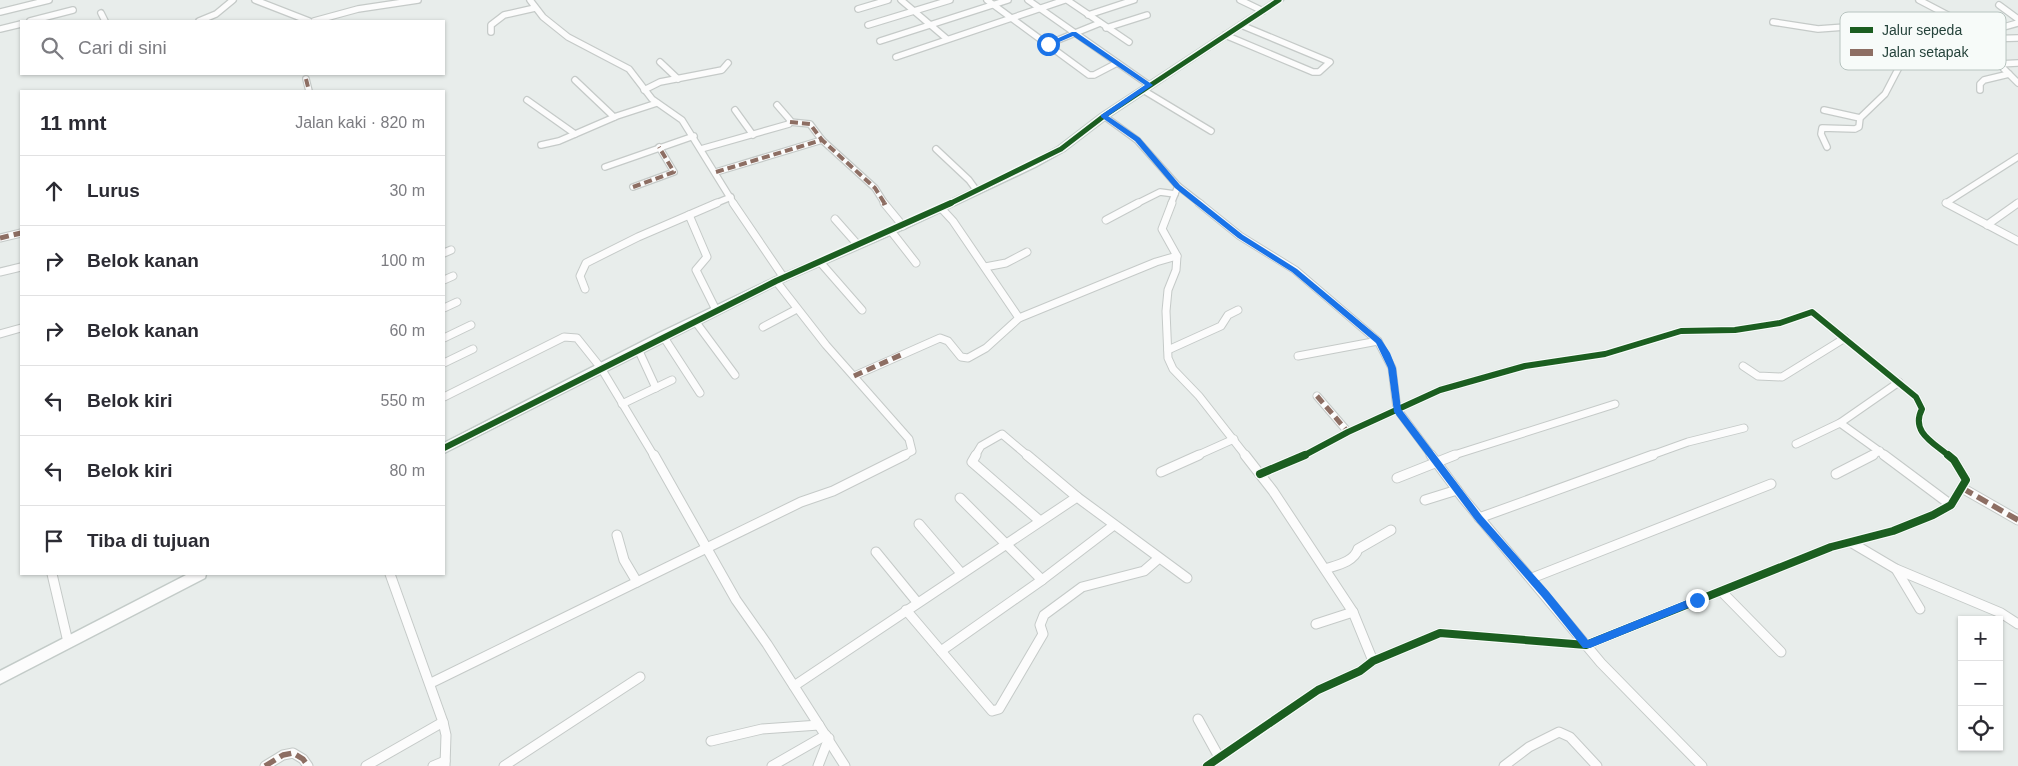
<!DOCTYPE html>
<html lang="id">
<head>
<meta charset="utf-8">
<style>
  :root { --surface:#fff; --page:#f7f7f7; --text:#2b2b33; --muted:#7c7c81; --line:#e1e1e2 }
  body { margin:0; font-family:Helvetica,sans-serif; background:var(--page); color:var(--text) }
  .controls { position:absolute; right:15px; bottom:15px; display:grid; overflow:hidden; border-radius:0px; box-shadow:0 1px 4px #0004 }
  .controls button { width:45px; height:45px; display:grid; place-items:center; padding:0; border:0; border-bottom:1px solid var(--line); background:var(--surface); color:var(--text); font:25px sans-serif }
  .stop { position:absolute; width:15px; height:15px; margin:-11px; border:4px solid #1a73e8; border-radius:50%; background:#fff }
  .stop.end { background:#1a73e8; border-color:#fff; box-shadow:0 1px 5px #0008 }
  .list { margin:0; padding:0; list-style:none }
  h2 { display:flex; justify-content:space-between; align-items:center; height:65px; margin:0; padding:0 20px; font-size:21px }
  h2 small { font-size:16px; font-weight:400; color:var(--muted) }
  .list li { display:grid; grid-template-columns:32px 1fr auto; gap:15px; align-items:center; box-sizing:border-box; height:70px; padding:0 20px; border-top:1px solid var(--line) }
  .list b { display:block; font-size:19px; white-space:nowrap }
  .list em { font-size:16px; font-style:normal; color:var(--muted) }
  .icon { flex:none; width:28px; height:28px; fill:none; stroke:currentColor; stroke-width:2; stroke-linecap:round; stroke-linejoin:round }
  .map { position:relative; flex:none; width:2018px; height:766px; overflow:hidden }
  .search { position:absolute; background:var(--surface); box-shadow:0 1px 4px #0004; left:20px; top:20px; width:425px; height:55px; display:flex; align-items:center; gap:12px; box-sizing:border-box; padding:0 18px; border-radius:0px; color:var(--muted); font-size:19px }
  .panel { position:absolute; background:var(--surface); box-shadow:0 1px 4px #0004; left:20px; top:90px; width:425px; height:485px; border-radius:0px }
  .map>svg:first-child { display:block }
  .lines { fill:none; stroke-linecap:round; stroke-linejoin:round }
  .street-far2-casing { stroke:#c5cac8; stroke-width:8 }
  .street-far1-casing { stroke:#c5cac8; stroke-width:9 }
  .street-casing { stroke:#c5cac8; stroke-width:11 }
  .secondary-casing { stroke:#c3cbc8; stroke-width:3 }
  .street-far2 { stroke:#fcfcfc; stroke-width:5.5 }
  .street-far1 { stroke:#fcfcfc; stroke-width:7 }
  .street { stroke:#fcfcfc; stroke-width:9 }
  .secondary { fill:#fcfcfc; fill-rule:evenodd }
  .quiet-far2 { stroke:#8d6e63; stroke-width:4; stroke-dasharray:8 4; stroke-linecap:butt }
  .quiet-far1 { stroke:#8d6e63; stroke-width:5; stroke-dasharray:9 5; stroke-linecap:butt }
  .quiet { stroke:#8d6e63; stroke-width:5.5; stroke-dasharray:12 5.5; stroke-linecap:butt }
  .cycleway-far2-casing { stroke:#f7fbf9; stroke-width:8 }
  .cycleway-far1-casing { stroke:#f7fbf9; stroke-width:9 }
  .cycleway-casing { stroke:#f7fbf9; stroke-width:11 }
  .cycleway-far2 { stroke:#1b5e20; stroke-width:5 }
  .cycleway-far1 { stroke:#1b5e20; stroke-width:6 }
  .cycleway { stroke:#1b5e20; stroke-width:8 }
  .route { fill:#1a73e8 }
  .key { fill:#f7fbf9; stroke:#b8c4c0; stroke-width:1 }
  .key-label { font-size:14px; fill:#24423a }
</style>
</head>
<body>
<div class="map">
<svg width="2018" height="766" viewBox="0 0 2018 766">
  <rect width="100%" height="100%" fill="#e8edeb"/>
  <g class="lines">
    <g class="street-far2-casing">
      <g id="street-far2">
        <path d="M 255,0 L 309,21"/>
        <path d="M 530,0 L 543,17 L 568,37 L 629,69 L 652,99 L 682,120 L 734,204"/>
        <path d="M 901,0 L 947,39"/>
        <path d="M 987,0 L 1089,75 L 1094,75 L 1117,63"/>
        <path d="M 1028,0 L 1149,85"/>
        <path d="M 1067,0 L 1129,42"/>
        <path d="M 1240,0 L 1263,11"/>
        <path d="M 1919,0 L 1982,33 L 2018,23"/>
        <path d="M 1999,5 L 2018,19"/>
        <path d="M 858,9 L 888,0"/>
        <path d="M 0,12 L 49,0"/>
        <path d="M 101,13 L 105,21"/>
        <path d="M 1088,15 L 1134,0"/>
        <path d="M 30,21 L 73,10"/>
        <path d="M 199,21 L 216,14 L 233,0"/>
        <path d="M 314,21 L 358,9 L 418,0"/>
        <path d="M 1773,22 L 1818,29 L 1954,19"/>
        <path d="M 868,25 L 950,0"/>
        <path d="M 1106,28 L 1147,15"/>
        <path d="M 0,29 L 21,24"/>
        <path d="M 491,32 L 491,25 L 504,15 L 535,8"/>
        <path d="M 1225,35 L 1313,72 L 1319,72 L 1330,62 L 1241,25"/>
        <path d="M 2018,38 L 1981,39 L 1980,45 L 2018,83"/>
        <path d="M 880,41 L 1008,0"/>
        <path d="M 1048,44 L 1100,23"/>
        <path d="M 896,57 L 1065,0"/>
        <path d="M 660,62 L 678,79"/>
        <path d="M 1998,64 L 2018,63"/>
        <path d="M 306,79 L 309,91"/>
        <path d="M 575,80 L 614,117"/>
        <path d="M 644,90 L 660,82 L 722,70 L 728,63"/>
        <path d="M 1143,90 L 1211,131"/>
        <path d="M 1980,90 L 1980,84 L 1984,80 L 2009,74"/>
        <path d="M 527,100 L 575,134"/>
        <path d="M 735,110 L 753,135"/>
        <path d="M 1824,110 L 1860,118"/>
        <path d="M 1104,116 L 1137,140 L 1178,186 L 1171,204"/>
        <path d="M 790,122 L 810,124 L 822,140"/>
        <path d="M 541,145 L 559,141 L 617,116 L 657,103"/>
        <path d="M 1827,147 L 1821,134 L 1822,128 L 1855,129 L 1859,127 L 1860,118 L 1885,94 L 1907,52 L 1981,46"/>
        <path d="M 701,149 L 789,124 L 790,120 L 777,105"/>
        <path d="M 936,149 L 969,180 L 977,191"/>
        <path d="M 605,167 L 694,136"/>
        <path d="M 716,172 L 822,140 L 875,188 L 885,204"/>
        <path d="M 1178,186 L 1201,204"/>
        <path d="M 633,187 L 674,172 L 659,147"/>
        <path d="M 714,204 L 731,197"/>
        <path d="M 1136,204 L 1160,192 L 1175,194"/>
        <path d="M 1949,204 L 1946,203 L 2018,157"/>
        <path d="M 2016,204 L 2018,203"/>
      </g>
    </g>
    <g class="street-far1-casing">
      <g id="street-far1">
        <path d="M 733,203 L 784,278"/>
        <path d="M 884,203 L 903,226"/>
        <path d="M 1172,203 L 1162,229 L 1177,256 L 1176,270 L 1168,290 L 1166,311 L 1168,358 L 1173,369 L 1199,396 L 1246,456"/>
        <path d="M 1199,203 L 1240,236 L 1295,270 L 1378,341 L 1392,368 L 1397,409 L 1432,456"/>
        <path d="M 1946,203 L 2018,241"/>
        <path d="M 941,208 L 953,221 L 1019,318"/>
        <path d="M 689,215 L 707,257 L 696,270 L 716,310"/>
        <path d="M 835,219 L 858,245"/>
        <path d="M 1106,220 L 1138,203"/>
        <path d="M 1987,225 L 2018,203"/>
        <path d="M 891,231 L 916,263"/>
        <path d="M 0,238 L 21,233"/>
        <path d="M 444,253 L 451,250"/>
        <path d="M 820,262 L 862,310"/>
        <path d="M 985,267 L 1006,263 L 1027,252"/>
        <path d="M 0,272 L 21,267"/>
        <path d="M 444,280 L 453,276"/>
        <path d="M 776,281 L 826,345 L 909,439 L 912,451 L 902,456"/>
        <path d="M 585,289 L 580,276 L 586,263 L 638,237 L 717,203"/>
        <path d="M 444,308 L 457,302"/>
        <path d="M 695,321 L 735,375"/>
        <path d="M 763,327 L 797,309"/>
        <path d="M 0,334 L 21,328"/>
        <path d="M 663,336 L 700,393"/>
        <path d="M 444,338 L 471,325"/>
        <path d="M 638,349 L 656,388"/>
        <path d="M 1168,350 L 1221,326 L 1228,315 L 1238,310"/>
        <path d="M 1298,356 L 1378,341"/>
        <path d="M 444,363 L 473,349"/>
        <path d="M 1743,366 L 1758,376 L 1782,377 L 1845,338"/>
        <path d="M 854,376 L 940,338 L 948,341 L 961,357 L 968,358 L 986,348 L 1019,318 L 1156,262 L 1177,256"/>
        <path d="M 1317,396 L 1348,432"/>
        <path d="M 444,397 L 564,337 L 577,338 L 601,368 L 654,456"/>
        <path d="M 622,404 L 672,380"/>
        <path d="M 1840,423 L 1899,382"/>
        <path d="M 1796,444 L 1840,423 L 1886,456"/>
        <path d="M 975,456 L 981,446 L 1002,434 L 1028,456"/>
        <path d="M 1196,456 L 1234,439"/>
        <path d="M 1303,456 L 1348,432 L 1440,390 L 1525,366 L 1605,354 L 1681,331 L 1735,330 L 1780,323 L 1812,312 L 1916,397 L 1922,409 C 1910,432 1934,443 1949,456"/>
        <path d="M 1451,456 L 1615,404"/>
        <path d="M 1649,456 L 1688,442 L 1744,428"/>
        <path d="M 1870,456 L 1880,451"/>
      </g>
    </g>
    <g class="street-casing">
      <g id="street">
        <path d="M 654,455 L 736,600 L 767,644 L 845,766"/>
        <path d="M 976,455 L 972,462 L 1040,521"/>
        <path d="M 1027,455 L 1077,497"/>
        <path d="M 1245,455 L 1273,491 L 1353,612 L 1373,661"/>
        <path d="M 1431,455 L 1463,498 L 1601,663 L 1702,766"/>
        <path d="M 1884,455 L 1951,505"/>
        <path d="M 1161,472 L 1199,455"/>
        <path d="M 1260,474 L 1305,455"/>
        <path d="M 1836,474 L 1873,455"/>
        <path d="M 1397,478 L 1455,455"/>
        <path d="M 1962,488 L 2018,520"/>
        <path d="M 1425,500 L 1457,490"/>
        <path d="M 1479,518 L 1653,455"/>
        <path d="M 919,524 L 961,573"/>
        <path d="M 617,535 L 624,560 L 637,582 L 801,502 L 833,491 L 905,455"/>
        <path d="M 1852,543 L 1896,569 L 2001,613 L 2018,624"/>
        <path d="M 876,552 L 917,602"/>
        <path d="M 1325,569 C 1337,565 1354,562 1358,549 L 1391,530"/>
        <path d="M 1896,569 L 1920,609"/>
        <path d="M 52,574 L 68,642"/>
        <path d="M 1532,578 L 1771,484"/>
        <path d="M 1042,580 L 1114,525"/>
        <path d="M 1721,591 L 1781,652"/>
        <path d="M 906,610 L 992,711 L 999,709 L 1043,634 L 1040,625 L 1044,615 L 1082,587 L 1144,571 L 1159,558"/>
        <path d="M 1316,624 L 1353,612"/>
        <path d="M 941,651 L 1042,580 L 960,498"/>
        <path d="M 431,683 L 637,582"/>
        <path d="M 794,686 L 1077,497 L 1187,578"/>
        <path d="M 1198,719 L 1219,757"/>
        <path d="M 443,722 L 446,735 L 445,766"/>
        <path d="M 711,741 L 762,729 L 819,725"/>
        <path d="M 265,766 L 283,755 L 293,753 L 303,759 L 308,766"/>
        <path d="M 366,766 L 443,722 L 390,574"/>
        <path d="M 433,766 L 445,761"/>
        <path d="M 504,766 L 640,677"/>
        <path d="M 772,766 L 826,735"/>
        <path d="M 818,766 L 829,738"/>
        <path d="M 1207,766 L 1318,690 L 1360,671 L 1373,661 L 1440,633 L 1586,645 L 1831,547 L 1893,531 L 1933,515 L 1951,505 L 1966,480 L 1954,460 L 1948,455"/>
        <path d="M 1504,766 L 1529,747 L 1559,732 L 1570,737 L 1597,766"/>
      </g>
    </g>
    <g class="secondary-casing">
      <g id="secondary">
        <path d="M 1274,0 L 1283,0 L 1107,118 L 1064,151 L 1035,167 L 906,228 L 780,283 L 444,453 L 444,443 L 659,333 L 772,279 L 900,224 L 1029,163 L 1058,147 L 1101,114 Z"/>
        <path d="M 188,574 L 206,574 L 205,578 L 0,684 L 0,671 Z"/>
      </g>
    </g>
    <use href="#street-far2" class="street-far2"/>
    <use href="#street-far1" class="street-far1"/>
    <use href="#street" class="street"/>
    <use href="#secondary" class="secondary"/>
    <g class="quiet-far2">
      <path d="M 306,79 L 309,91"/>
      <path d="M 790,122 L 810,124 L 822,140"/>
      <path d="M 716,172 L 822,140 L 875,188 L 885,204"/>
      <path d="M 633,187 L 674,172 L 659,147"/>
    </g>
    <g class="quiet-far1">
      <path d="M 884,203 L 885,205"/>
      <path d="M 0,238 L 21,233"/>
      <path d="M 854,376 L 903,354"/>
      <path d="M 1317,396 L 1348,432"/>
    </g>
    <g class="quiet">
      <path d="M 1962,488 L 2018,520"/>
      <path d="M 265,766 L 283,755 L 293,753 L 303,759 L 308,766"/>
    </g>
    <g class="cycleway-far2-casing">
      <path id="cycleway-far2" d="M 949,204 L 1061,149 L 1104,116 L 1279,0"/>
    </g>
    <g class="cycleway-far1-casing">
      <g id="cycleway-far1">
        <path d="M 444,448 L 776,281 L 951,203"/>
        <path d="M 1303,456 L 1348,432 L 1440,390 L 1525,366 L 1605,354 L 1681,331 L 1735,330 L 1780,323 L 1812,312 L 1916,397 L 1922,409 C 1910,432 1934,443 1949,456"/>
      </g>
    </g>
    <g class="cycleway-casing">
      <g id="cycleway">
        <path d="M 1260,474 L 1305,455"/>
        <path d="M 1207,766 L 1318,690 L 1360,671 L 1373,661 L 1440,633 L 1586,645 L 1831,547 L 1893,531 L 1933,515 L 1951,505 L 1966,480 L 1954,460 L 1948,455"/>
      </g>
    </g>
    <use href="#cycleway-far2" class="cycleway-far2"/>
    <use href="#cycleway-far1" class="cycleway-far1"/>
    <use href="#cycleway" class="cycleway"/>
  </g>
  <path class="route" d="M 1072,32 L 1076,32 L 1153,85 L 1108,116 L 1140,138 L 1180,185 L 1243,235 L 1297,269 L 1381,339 L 1390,353 L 1396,368 L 1401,409 L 1482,516 L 1549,592 L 1588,640 L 1697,596 L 1701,600 L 1700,603 L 1590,648 L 1583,648 L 1542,597 L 1476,521 L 1394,412 L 1388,368 L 1376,343 L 1292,272 L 1238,238 L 1175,188 L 1135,141 L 1101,117 L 1101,115 L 1145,85 L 1073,36 L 1050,46 L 1045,44 Z"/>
  <rect x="1840" y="12" width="166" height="58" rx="8" class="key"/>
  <rect x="1850" y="27" width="23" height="6" fill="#1b5e20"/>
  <rect x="1850" y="49" width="23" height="7" fill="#8d6e63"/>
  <g class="key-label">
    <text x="1882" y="35">Jalur sepeda</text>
    <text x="1882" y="57">Jalan setapak</text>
  </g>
</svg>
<div class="controls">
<button>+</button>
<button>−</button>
<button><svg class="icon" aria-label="locate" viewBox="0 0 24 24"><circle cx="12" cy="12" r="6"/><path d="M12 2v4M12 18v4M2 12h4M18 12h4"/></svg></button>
</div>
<div class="stop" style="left:1048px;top:44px"></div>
<div class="stop end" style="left:1697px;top:600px"></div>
<div class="search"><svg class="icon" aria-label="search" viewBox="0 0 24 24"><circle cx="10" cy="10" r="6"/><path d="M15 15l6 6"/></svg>Cari di sini</div>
<section class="panel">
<h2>11 mnt<small>Jalan kaki · 820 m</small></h2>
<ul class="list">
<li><svg class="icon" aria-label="ahead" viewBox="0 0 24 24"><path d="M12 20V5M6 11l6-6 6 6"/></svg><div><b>Lurus</b></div><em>30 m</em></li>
<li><svg class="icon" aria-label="right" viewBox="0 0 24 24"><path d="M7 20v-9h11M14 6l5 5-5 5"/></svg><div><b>Belok kanan</b></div><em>100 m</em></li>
<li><svg class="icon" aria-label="right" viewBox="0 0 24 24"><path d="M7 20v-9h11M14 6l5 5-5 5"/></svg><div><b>Belok kanan</b></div><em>60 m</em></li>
<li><svg class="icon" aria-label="left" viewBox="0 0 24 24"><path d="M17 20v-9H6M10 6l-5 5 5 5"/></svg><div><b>Belok kiri</b></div><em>550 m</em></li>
<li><svg class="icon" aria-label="left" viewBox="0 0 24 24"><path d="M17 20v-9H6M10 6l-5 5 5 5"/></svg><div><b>Belok kiri</b></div><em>80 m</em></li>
<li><svg class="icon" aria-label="arrive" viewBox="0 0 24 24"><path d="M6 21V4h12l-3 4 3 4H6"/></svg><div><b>Tiba di tujuan</b></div></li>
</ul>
</section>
</div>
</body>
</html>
